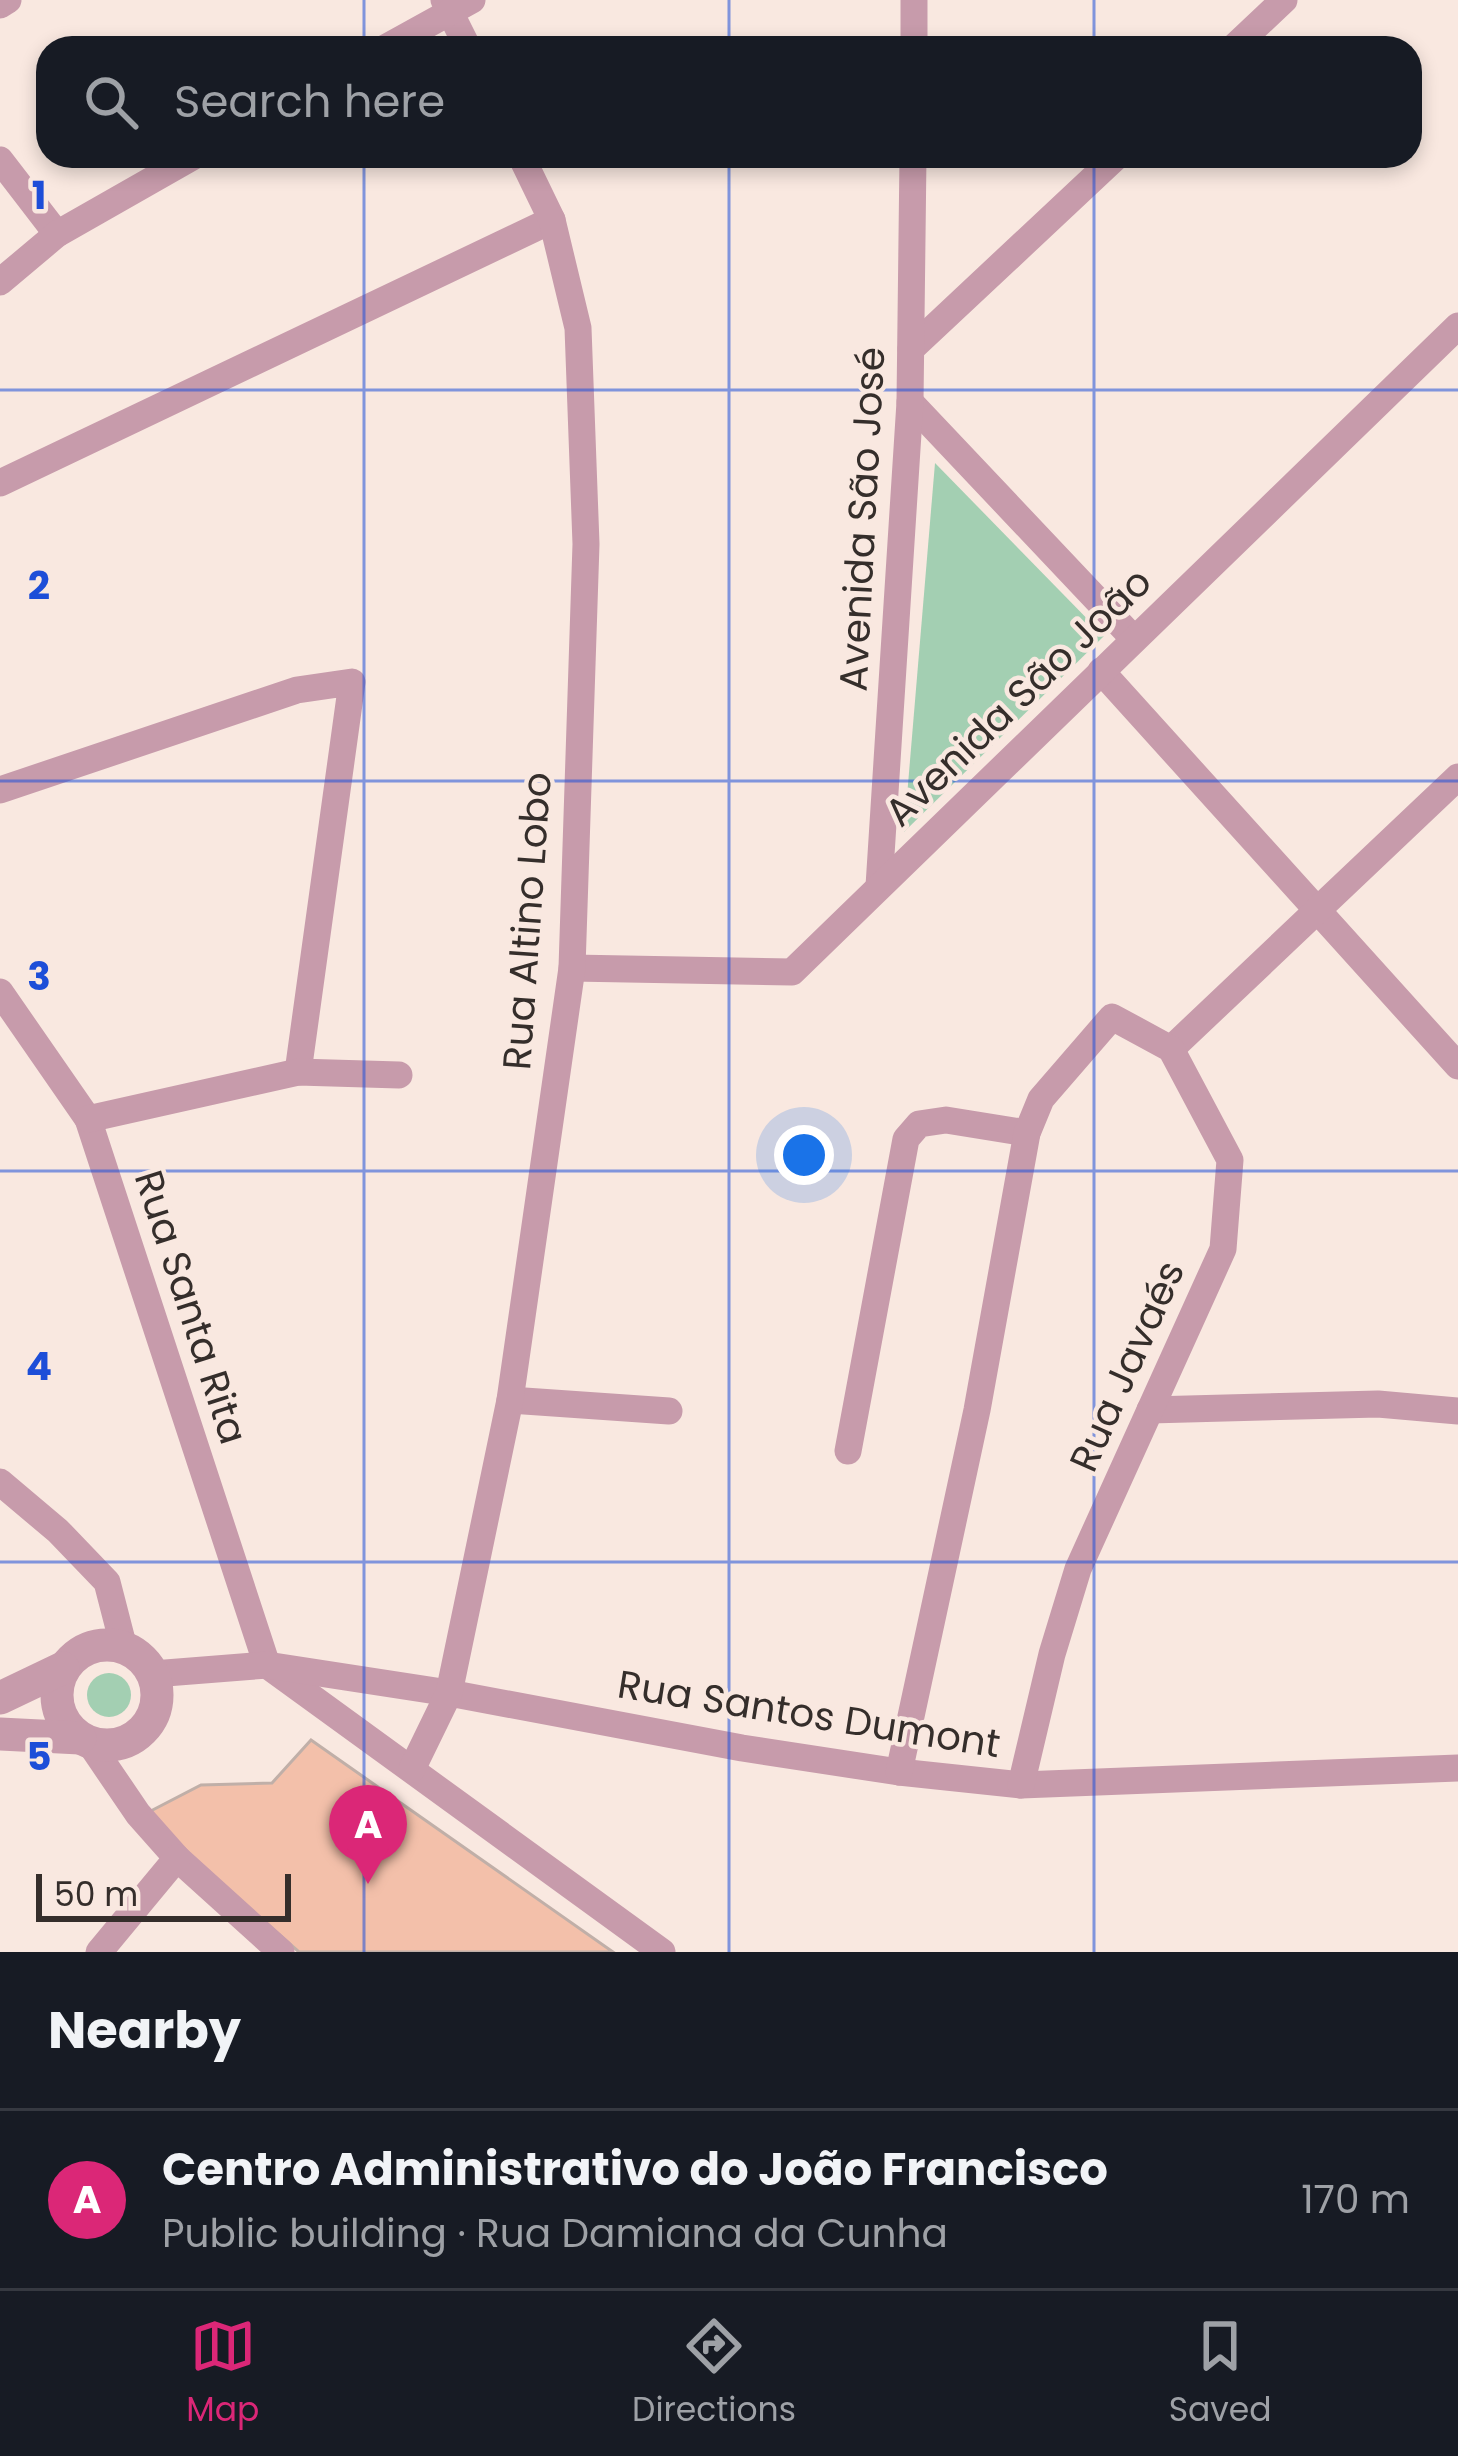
<!DOCTYPE html>
<html lang="en">
<head>
<meta charset="utf-8">
<style>
  :root { --surface:#171b24; --page:#20242c; --text:#f1f3f6; --muted:#9ea1a6; --line:#363941; --accent:#db2777 }
  body { margin:0; font-family:Poppins,sans-serif; background:var(--page); color:var(--text) }
  .scale { position:absolute; left:36px; bottom:30px; width:255px; box-sizing:border-box; padding-left:12px; border:6px solid #352e2b; border-top:0; font-size:33px; line-height:42px; white-space:nowrap; color:#352e2b; -webkit-text-stroke:9px #f9e8e0; paint-order:stroke }
  .you { position:absolute; left:804px; top:1155px; width:42px; height:42px; margin:-30px; border:9px solid #fff; border-radius:50%; background:#1a73e8; box-shadow:0 0 0 18px #1a73e833 }
  .badge { display:grid; place-items:center; width:78px; height:78px; border-radius:50%; background:var(--accent); color:#fff; font-size:39px; font-weight:700 }
  .pin { position:absolute; translate:-50% -99px; filter:drop-shadow(0 3px 6px #0008) }
  .pin::after { content:''; position:absolute; top:63px; width:42px; height:36px; background:inherit; clip-path:polygon(0 0,100% 0,50% 100%) }
  .list { margin:0; padding:0; list-style:none }
  h2 { display:flex; justify-content:space-between; align-items:center; height:156px; margin:0; padding:0 48px; font-size:51px }
  h2 small { font-size:39px; font-weight:400; color:var(--muted) }
  .list li { display:grid; grid-template-columns:78px 1fr auto; gap:36px; align-items:center; box-sizing:border-box; height:180px; padding:0 48px; border-top:3px solid var(--line) }
  .list b { display:block; font-size:45px; white-space:nowrap }
  .list p { margin:0; font-size:39px; white-space:nowrap; color:var(--muted) }
  .list em { font-size:39px; font-style:normal; color:var(--muted) }
  .icon { flex:none; width:66px; height:66px; fill:none; stroke:currentColor; stroke-width:2; stroke-linecap:round; stroke-linejoin:round }
  .map { position:relative; flex:none; width:1458px; height:1952px; overflow:hidden }
  .search { position:absolute; background:var(--surface); box-shadow:0 6px 18px #0003; left:36px; right:36px; top:36px; height:132px; display:flex; align-items:center; gap:30px; box-sizing:border-box; padding:0 42px; border-radius:36px; color:var(--muted); font-size:45px }
  .sheet { height:336px; background:var(--surface) }
  nav { display:flex; justify-content:space-around; align-items:center; box-sizing:border-box; height:168px; border-top:3px solid var(--line); background:var(--surface); font-size:33px; color:var(--muted) }
  nav a { display:grid; justify-items:center; gap:6px }
  nav .on { color:var(--accent) }
  .map>svg:first-child { display:block }
  .green { fill:#a3cfb2 }
  .building { fill:#f3c0aa; stroke:#c0afa8; stroke-width:3 }
  .lines { fill:none; stroke-linecap:round; stroke-linejoin:round }
  .minor { stroke:#c79bab; stroke-width:27 }
  .tertiary { stroke:#c79bab; stroke-width:33 }
  .grid { fill:none; stroke:#1d4ed8; stroke-width:3; stroke-opacity:0.55 }
  .labels { text-anchor:middle; dominant-baseline:central; stroke-width:9; stroke-linejoin:round; paint-order:stroke }
  .street-label { font-size:39px; fill:#352e2b; stroke:#f9e8e0 }
  .grid-label { font-size:39px; text-anchor:middle; font-weight:bold; fill:#1d4ed8; stroke:#f9e8e0; stroke-width:9; stroke-linejoin:round; paint-order:stroke }
</style>
</head>
<body>
<div class="map">
<svg width="1458" height="1952" viewBox="0 0 1458 1952">
  <rect width="100%" height="100%" fill="#f9e8e0"/>
  <g class="green">
    <path d="M 935,463 L 1104,636 L 904,832 Z"/>
    <circle cx="109" cy="1695" r="22"/>
  </g>
  <path class="building" d="M 311,1740 L 613,1952 L 299,1952 L 143,1815 L 201,1785 L 272,1783 Z"/>
  <g class="lines">
    <g class="minor">
      <path d="M 444,0 L 468,48"/>
      <path d="M 0,5 L 8,0"/>
      <path d="M 385,48 L 472,0"/>
      <path d="M 914,48 L 914,0"/>
      <path d="M 1233,48 L 1284,0"/>
      <path d="M 0,160 L 57,234"/>
      <path d="M 0,282 L 57,234 L 194,156"/>
      <path d="M 911,349 L 1117,156"/>
      <path d="M 910,402 L 1134,639"/>
      <path d="M 0,483 L 552,220"/>
      <path d="M 1101,671 L 1458,1066"/>
      <path d="M 0,790 L 297,690 L 352,682 L 298,1072"/>
      <path d="M 879,886 L 910,402 L 913,156"/>
      <path d="M 572,968 L 792,972 L 1458,326"/>
      <path d="M 0,992 L 88,1119 L 267,1665 L 662,1952"/>
      <path d="M 1171,1049 L 1458,777"/>
      <path d="M 88,1119 L 298,1072 L 399,1075"/>
      <path d="M 510,1400 L 669,1411"/>
      <path d="M 1150,1410 L 1378,1404 L 1458,1411"/>
      <path d="M 848,1451 L 906,1139 L 919,1124 L 946,1120 L 1027,1133"/>
      <path d="M 0,1482 L 58,1531 L 107,1582 L 124,1648"/>
      <path d="M 153,1674 L 267,1665 L 449,1693 L 742,1748 L 899,1772 L 1021,1785 L 1458,1768"/>
      <path d="M 89,1742 L 138,1814 L 177,1858 L 281,1952"/>
      <path d="M 412,1769 L 449,1693 L 510,1400 L 572,968 L 586,544 L 578,328 L 552,220 L 521,156"/>
      <path d="M 899,1772 L 977,1410 L 1027,1133 L 1041,1099 L 1112,1017 L 1171,1049 L 1230,1160 L 1223,1249 L 1078,1569 L 1052,1654 L 1021,1785"/>
      <path d="M 99,1952 L 177,1858"/>
    </g>
    <g class="tertiary">
      <circle cx="107" cy="1695" r="50"/>
      <path d="M 0,1698 L 63,1668"/>
      <path d="M 0,1734 L 80,1738"/>
    </g>
  </g>
  <path class="grid" d="M 364,0 L 364,48M 729,0 L 729,48M 1094,0 L 1094,48M 364,156 L 364,1952M 729,156 L 729,1952M 1094,156 L 1094,1952M 0,390 L 1458,390M 0,781 L 1458,781M 0,1171 L 1458,1171M 0,1562 L 1458,1562"/>
  <g class="labels">
    <g class="street-label">
      <text transform="translate(862 519) rotate(-87)">Avenida São José</text>
      <text transform="translate(1018 697) rotate(-44)">Avenida São João</text>
      <text transform="translate(527 921) rotate(-86)">Rua Altino Lobo</text>
      <text transform="translate(191 1307) rotate(72)">Rua Santa Rita</text>
      <text transform="translate(1127 1366) rotate(-66)">Rua Javaés</text>
      <text transform="translate(809 1714) rotate(9)">Rua Santos Dumont</text>
    </g>
  </g>
  <g class="grid-label">
    <text x="39" y="209">1</text>
    <text x="39" y="599">2</text>
    <text x="39" y="990">3</text>
    <text x="39" y="1380">4</text>
    <text x="39" y="1770">5</text>
  </g>
</svg>
<div class="scale">50 m</div>
<div class="you"></div>
<div class="pin badge" style="left:368px;top:1884px">A</div>
<div class="search"><svg class="icon" aria-label="search" viewBox="0 0 24 24"><circle cx="10" cy="10" r="6"/><path d="M15 15l6 6"/></svg>Search here</div>
</div>
<section class="sheet">
<h2>Nearby<small></small></h2>
<ul class="list">
<li><span class="badge">A</span><div><b>Centro Administrativo do João Francisco</b><p>Public building · Rua Damiana da Cunha</p></div><em>170 m</em></li>
</ul>
</section>
<nav>
<a class="on"><svg class="icon" aria-label="map" viewBox="0 0 24 24"><path d="M3 6l6-2 6 2 6-2v14l-6 2-6-2-6 2zM9 4v14M15 6v14"/></svg>Map</a>
<a><svg class="icon" aria-label="directions" viewBox="0 0 24 24"><path d="M12 3l9 9-9 9-9-9zM9 14v-3h6M13 9l2 2-2 2"/></svg>Directions</a>
<a><svg class="icon" aria-label="saved" viewBox="0 0 24 24"><path d="M7 4h10v16l-5-4-5 4z"/></svg>Saved</a>
</nav>
</body>
</html>
